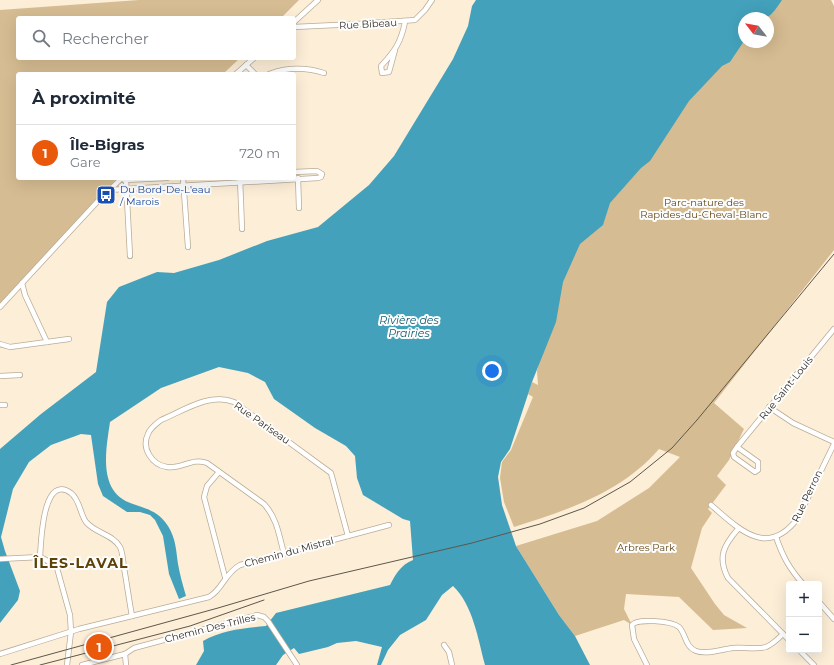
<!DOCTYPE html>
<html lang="fr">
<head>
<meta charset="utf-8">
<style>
  :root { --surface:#fff; --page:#f2f2f3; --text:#1f2937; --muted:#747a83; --line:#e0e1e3; --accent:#ea580c }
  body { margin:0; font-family:Montserrat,sans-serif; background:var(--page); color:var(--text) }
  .controls { position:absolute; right:12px; bottom:12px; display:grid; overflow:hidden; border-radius:4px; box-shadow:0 4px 16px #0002 }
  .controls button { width:36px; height:36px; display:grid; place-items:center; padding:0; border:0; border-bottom:1px solid var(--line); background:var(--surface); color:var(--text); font:20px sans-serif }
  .compass { position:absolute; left:738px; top:12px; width:36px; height:36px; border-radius:50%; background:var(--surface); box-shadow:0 4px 16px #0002; rotate:301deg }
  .you { position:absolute; left:492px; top:371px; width:14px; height:14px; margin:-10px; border:3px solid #fff; border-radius:50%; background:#1a73e8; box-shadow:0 0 0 6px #1a73e833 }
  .badge { display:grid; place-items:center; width:26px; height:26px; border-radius:50%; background:var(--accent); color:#fff; font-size:13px; font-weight:700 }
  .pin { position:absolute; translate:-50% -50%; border:2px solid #fff; box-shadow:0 1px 4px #0006 }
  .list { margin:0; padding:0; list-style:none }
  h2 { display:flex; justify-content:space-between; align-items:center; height:52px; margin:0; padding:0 16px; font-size:17px }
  h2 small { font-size:13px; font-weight:400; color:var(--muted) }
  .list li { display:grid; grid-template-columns:26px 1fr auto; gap:12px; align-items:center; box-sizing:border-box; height:56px; padding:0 16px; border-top:1px solid var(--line) }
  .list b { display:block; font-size:15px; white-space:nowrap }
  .list p { margin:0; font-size:13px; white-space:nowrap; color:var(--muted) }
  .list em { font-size:13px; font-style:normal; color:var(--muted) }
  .icon { flex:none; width:22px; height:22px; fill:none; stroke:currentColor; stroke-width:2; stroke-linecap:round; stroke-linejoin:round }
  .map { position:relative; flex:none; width:834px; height:665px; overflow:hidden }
  .search { position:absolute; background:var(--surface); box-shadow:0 4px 16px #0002; left:16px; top:16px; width:280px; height:44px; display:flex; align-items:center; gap:10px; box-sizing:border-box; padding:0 14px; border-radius:4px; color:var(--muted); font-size:15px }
  .panel { position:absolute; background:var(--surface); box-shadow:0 4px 16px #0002; left:16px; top:72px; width:280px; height:108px; border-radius:4px }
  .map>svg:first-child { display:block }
  .green { fill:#d6bc92; fill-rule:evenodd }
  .water { fill:#43a1bb }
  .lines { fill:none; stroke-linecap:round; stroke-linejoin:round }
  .minor-casing { stroke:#baac97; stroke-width:6 }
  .minor { stroke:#fff; stroke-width:4.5 }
  .tram { stroke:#5e574b; stroke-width:1 }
  .labels { text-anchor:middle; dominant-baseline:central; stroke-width:4; stroke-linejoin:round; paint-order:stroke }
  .street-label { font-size:10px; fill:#322d24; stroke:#fdfdfd }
  .transit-label { font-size:10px; fill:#164399; stroke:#fdfdfd; text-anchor:start }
  .park-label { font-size:10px; fill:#644916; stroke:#fdfdfd }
  .water-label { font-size:11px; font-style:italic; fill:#125e71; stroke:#fdfdfd }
  .district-label { font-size:14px; font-weight:bold; letter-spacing:1px; fill:#5e4105; stroke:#fdfdfd }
</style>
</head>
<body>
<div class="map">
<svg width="834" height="665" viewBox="0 0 834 665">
  <rect width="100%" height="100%" fill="#fceed7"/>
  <g class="green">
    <path d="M 139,0 L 299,0 L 281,18 L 18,18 L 18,58 L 240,58 L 223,74 L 18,74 L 18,178 L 117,178 L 0,303 L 0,10 Z"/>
    <path d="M 689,0 L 831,0 L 834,6 L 834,250 L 714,403 L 744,429 L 729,460 L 717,476 L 726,485 L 708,509 L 712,513 L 702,528 L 691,568 L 715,604 L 724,615 L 747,628 L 713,630 L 679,597 L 626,594 L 624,609 L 632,625 L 624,620 L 575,636 L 559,615 L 516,546 L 597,521 L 649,488 L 680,457 L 659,449 C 621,493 567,510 514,527 L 504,502 L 500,478 L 502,462 L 511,450 L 533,397 L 528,394 L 532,382 L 538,385 L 537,371 L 547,332 L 521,251 ZM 744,18 L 768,18 L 768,42 L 744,42 Z"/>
  </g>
  <path class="water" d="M 476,0 L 782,0 C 768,21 769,18 744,18 L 744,41 L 730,62 L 722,66 L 689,101 L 650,161 L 641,168 L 610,203 L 603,225 L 580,244 L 563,282 L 556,322 L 532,382 L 510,449 L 501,462 L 498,477 L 502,505 L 516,546 L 559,615 L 575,636 L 590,665 L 485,665 C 478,639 473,605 453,586 L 442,595 L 426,620 L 400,635 L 388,650 L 381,665 L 377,665 L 382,647 L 356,641 L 337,643 L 328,647 L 299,654 L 294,648 L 283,655 L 276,665 L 196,665 L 204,651 L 203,641 C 222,630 244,628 266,626 L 276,613 L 390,585 C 396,573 401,565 413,560 L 410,521 L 403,519 L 363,495 L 357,478 L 355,456 L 346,446 L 315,428 L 274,399 L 265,382 L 248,373 L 219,367 L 161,388 L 110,422 C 106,450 97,493 133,504 C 148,509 159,512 168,526 C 176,539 176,550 178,564 C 180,575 183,586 186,596 L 179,599 L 169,574 L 163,536 L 155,520 L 150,515 L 140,512 L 127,512 L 103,496 L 98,484 L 91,435 L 81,434 L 51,445 L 29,462 L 13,489 L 1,537 L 5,551 L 20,591 L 18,600 L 0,623 L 0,449 L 41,414 L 96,372 L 107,302 L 119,287 L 157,272 L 174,273 L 219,260 L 267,241 L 318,227 L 369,185 L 394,156 L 453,59 L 468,26 L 472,6 Z"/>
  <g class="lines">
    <g class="minor-casing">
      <g id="minor">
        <path d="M 294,22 L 318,0"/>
        <path d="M 294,27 L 357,24 L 415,20 L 425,10 L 432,0"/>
        <path d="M 395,50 L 389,72 L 382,73 L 381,66 C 395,51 401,42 405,22"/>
        <path d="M 246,65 L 255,74"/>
        <path d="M 236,74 L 254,58"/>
        <path d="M 269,74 C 288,67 305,67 324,73"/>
        <path d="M 183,178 L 188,247"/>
        <path d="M 240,178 L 242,229"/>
        <path d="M 298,178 L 299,208"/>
        <path d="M 124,180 L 167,178"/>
        <path d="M 126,180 L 130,256"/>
        <path d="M 108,190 L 318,178 L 321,177 L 322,174 L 317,171 L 294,172"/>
        <path d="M 22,283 L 25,295 L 47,342"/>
        <path d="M 0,307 L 98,201 L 122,178"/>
        <path d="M 0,344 L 10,347 L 69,339"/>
        <path d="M 0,376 L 20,375"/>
        <path d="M 0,405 L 5,405"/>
        <path d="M 769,407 L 793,423 L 834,442"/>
        <path d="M 737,447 L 758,462 L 758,470 L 755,472 L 734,457 L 733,453 L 737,447 L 834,329"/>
        <path d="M 219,472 L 207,486 L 204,497 L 225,577"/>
        <path d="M 711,505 C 739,529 767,559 798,518 L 834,444"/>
        <path d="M 738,529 C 724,545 717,557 728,578 L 789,640"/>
        <path d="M 776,537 C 783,557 789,568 803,584"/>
        <path d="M 284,554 C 279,535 277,518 264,504 L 207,463 C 192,457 181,470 167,467 C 152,465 141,448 148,434 C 150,428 156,424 161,420 C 183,411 210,392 234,402 L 331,473 L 348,536"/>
        <path d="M 40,557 C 41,545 42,472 71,493 C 80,500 80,514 86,522 C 95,533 114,535 120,547 C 123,553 123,562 124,568 C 127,584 129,600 132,616"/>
        <path d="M 0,559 L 40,557 L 46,560 L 57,568 L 70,615 L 71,632 L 67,665"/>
        <path d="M 819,602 L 834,619"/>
        <path d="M 444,645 L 449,652 L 452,665"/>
        <path d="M 799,650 L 814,665"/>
        <path d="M 0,654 L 79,629 L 209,597 C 223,589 224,574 240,565 L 389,525"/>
        <path d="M 125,654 L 126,665"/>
        <path d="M 82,665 L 125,654 L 134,648 L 257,615 L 264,617 L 268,621 L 297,665"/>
        <path d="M 647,665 L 634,639 L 632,625 C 637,618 672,621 679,627 C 686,634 685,647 696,651 C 707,655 722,649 733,648 C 744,647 756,650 766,647 C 773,644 778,639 783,634"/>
      </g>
    </g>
    <use href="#minor" class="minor"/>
    <g class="tram">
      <path d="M 11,665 L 218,608 L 309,581 L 472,543 L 540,524 L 584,508 L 630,482 L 672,448 L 697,420 L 834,254"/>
      <path d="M 40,665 L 190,626 L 264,600"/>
    </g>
  </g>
  <defs>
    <g id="bus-square" transform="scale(1)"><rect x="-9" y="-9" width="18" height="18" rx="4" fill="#1a4fb4" stroke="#fdfdfd"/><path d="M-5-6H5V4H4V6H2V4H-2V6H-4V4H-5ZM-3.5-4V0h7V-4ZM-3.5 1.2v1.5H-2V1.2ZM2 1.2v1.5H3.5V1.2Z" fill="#fff"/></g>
  </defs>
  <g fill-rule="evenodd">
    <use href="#bus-square" x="106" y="195"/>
  </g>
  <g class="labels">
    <g class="street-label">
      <text transform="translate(368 24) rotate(-3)">Rue Bibeau</text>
      <text transform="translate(786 388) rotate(-51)">Rue Saint-Louis</text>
      <text transform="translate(262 423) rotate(35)">Rue Pariseau</text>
      <text transform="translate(807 496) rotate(-64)">Rue Perron</text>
      <text transform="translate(289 552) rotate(-15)">Chemin du Mistral</text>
      <text transform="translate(210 628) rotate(-14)">Chemin Des Trilles</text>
    </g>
    <g class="transit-label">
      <text x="120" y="189">Du Bord-De-L'eau<tspan x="120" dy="12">/ Marois</tspan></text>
    </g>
    <g class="park-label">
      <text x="704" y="202">Parc-nature des<tspan x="704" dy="12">Rapides-du-Cheval-Blanc</tspan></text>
      <text x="646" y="547">Arbres Park</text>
    </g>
    <g class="water-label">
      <text x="409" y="320">Rivière des<tspan x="409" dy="13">Prairies</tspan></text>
    </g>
    <g class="district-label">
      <text x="81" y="563">ÎLES-LAVAL</text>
    </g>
  </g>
</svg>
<div class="controls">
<button>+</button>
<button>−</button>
</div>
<svg class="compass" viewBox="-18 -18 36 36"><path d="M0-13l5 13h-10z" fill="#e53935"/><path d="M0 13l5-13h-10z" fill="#747a83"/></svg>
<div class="you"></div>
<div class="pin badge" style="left:99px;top:647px">1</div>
<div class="search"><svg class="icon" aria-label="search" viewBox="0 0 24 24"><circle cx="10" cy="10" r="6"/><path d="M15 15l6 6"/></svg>Rechercher</div>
<section class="panel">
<h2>À proximité<small></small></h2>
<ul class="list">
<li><span class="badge">1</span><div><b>Île-Bigras</b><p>Gare</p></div><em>720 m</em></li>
</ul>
</section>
</div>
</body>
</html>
